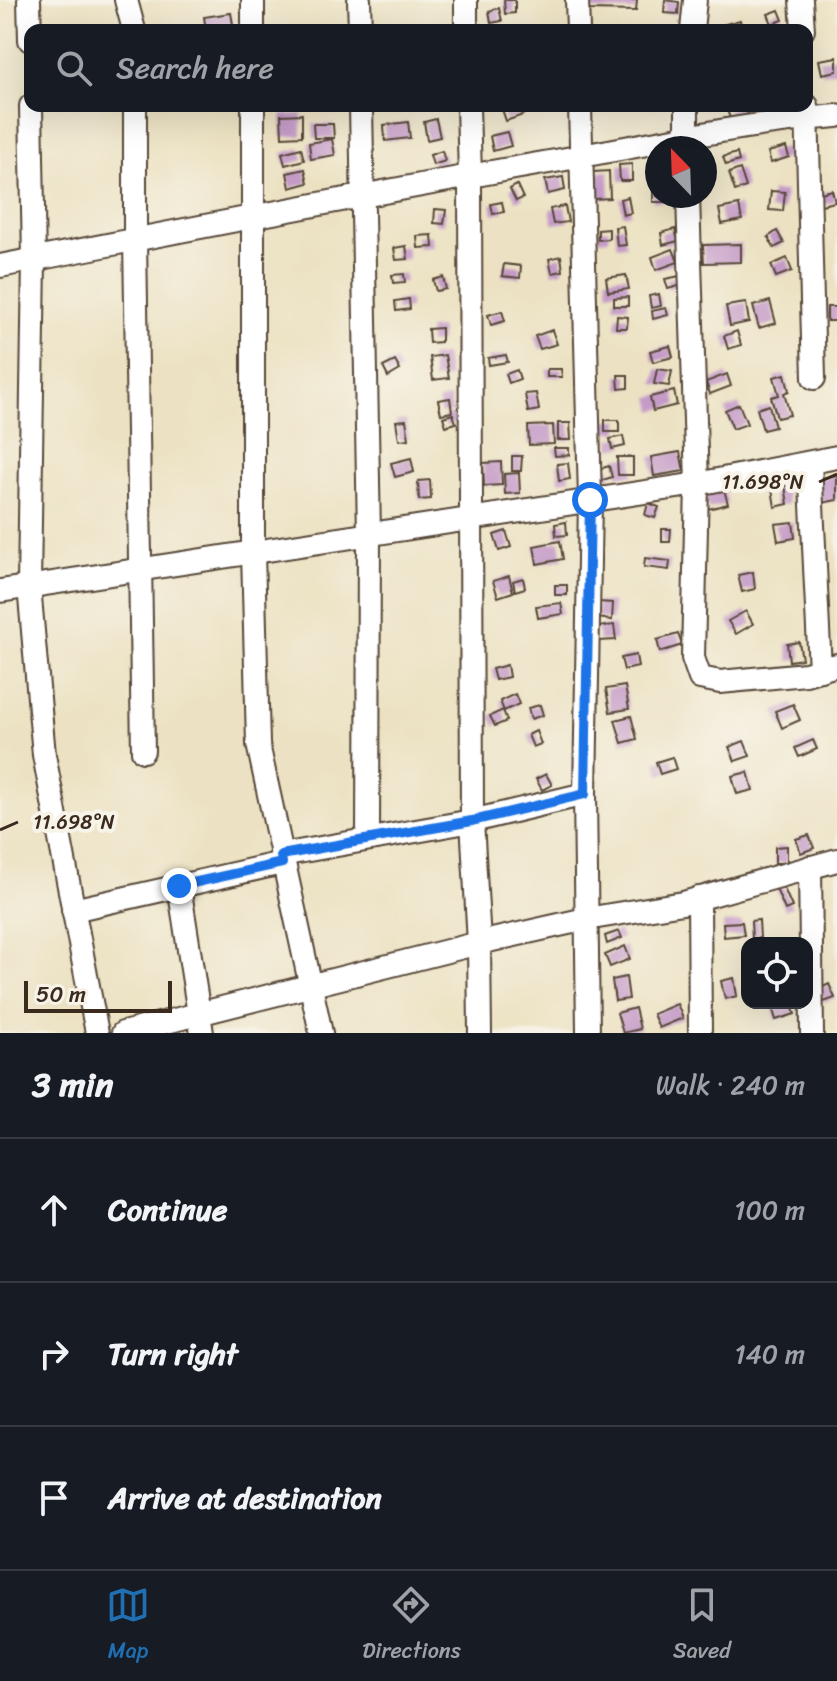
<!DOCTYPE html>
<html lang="en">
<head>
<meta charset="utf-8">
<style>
  :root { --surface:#171b24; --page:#20242c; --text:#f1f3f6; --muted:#9ea1a6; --line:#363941; --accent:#1f6fb2 }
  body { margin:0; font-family:Sriracha,sans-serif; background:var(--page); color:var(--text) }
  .controls { position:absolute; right:24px; bottom:24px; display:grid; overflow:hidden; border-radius:16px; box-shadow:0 8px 32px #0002 }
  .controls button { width:72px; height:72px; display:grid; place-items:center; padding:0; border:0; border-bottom:2px solid var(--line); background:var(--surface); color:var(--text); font:40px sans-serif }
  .compass { position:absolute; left:645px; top:136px; width:72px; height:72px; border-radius:50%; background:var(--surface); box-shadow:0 8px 32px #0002; rotate:337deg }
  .scale { position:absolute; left:24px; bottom:20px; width:148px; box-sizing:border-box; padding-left:8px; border:4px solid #3b2a1e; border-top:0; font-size:22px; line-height:28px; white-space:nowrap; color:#3b2a1e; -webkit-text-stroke:6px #f7f3e8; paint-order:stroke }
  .stop { position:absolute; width:24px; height:24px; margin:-18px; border:6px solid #1a73e8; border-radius:50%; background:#fff }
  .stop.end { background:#1a73e8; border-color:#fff; box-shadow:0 2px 8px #0008 }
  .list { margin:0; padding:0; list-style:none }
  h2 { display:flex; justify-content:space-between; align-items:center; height:104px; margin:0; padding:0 32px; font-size:34px }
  h2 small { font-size:26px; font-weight:400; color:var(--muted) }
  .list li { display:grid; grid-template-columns:52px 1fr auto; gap:24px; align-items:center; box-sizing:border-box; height:144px; padding:0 32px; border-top:2px solid var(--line) }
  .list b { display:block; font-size:30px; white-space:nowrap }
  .list em { font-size:26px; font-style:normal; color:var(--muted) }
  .icon { flex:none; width:44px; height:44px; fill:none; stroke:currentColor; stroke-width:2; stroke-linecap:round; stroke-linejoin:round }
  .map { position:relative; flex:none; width:837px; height:1033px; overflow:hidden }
  .search { position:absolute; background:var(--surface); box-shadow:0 8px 32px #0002; left:24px; right:24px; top:24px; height:88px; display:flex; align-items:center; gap:20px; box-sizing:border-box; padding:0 28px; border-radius:16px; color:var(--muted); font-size:30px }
  .sheet { height:536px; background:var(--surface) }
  nav { display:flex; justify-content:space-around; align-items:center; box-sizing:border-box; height:112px; border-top:2px solid var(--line); background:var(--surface); font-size:22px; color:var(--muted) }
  nav a { display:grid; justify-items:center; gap:4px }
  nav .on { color:var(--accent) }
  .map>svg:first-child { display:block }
  .building { fill:#c49ac7 }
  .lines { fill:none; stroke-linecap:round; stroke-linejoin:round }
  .minor-casing { stroke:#564637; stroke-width:26 }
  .minor { stroke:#fff; stroke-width:22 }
  .route { stroke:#1a73e8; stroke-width:10 }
  .ticks { fill:none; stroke:#3b2a1e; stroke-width:3 }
  .ticks-label { font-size:20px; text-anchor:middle; fill:#3b2a1e; stroke:#f7f3e8; stroke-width:8; stroke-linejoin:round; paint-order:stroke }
</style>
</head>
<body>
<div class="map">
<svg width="837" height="1033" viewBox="0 0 837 1033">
  <rect width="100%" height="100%" fill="#f7f3e8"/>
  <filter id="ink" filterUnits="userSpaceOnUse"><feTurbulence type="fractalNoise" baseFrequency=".0125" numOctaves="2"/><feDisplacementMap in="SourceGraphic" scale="16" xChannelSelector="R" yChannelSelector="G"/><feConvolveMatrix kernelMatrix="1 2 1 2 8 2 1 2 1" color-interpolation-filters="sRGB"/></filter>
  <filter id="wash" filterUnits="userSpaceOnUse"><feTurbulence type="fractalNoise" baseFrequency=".006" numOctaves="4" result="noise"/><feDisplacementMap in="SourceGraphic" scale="32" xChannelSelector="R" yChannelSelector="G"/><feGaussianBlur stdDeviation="1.8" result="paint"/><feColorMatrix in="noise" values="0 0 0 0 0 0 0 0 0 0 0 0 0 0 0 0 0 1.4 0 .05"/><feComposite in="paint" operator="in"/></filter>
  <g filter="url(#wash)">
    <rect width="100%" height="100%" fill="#ece2c3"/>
    <g id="blocks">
      <g class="building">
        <path d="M 504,0 L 515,0 L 515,13 L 505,14 Z"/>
        <path d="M 587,0 L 637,0 L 636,11 L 587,10 Z"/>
        <path d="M 665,0 L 679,2 L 678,14 L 664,13 Z"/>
        <path d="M 499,8 L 502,21 L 491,23 L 489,11 Z"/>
        <path d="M 779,10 L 783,20 L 772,24 L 768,14 Z"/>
        <path d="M 231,13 L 234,30 L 206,30 L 204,17 Z"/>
        <path d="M 740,20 L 742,30 L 723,30 L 722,25 Z"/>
        <path d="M 837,57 L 837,71 L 822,74 L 819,60 Z"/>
        <path d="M 510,106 L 520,106 L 523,115 L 506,121 L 502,109 Z"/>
        <path d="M 742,106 L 746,106 L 749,119 L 732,124 L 727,110 Z"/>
        <path d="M 302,114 L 302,136 L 282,137 L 281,115 Z"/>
        <path d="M 436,119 L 440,137 L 427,140 L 424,122 Z"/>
        <path d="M 408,122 L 410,138 L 385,141 L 384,125 Z"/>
        <path d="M 313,124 L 333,124 L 334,138 L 314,138 Z"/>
        <path d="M 507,132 L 511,146 L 493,151 L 490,136 Z"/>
        <path d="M 332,139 L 335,155 L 311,159 L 309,143 Z"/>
        <path d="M 786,147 L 789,157 L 771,163 L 768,152 Z"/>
        <path d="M 301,148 L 304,160 L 285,165 L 282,153 Z"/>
        <path d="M 442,151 L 445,161 L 433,165 L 430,155 Z"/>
        <path d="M 737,153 L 739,161 L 726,165 L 723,157 Z"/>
        <path d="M 632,164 L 632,181 L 620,181 L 619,165 Z"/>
        <path d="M 305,169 L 308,183 L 290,188 L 287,173 Z"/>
        <path d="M 740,169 L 746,187 L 735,191 L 729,173 Z"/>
        <path d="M 609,171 L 610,198 L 594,199 L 593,172 Z"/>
        <path d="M 563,177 L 565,190 L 548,194 L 545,180 Z"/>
        <path d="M 517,185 L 523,198 L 516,201 L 510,189 Z"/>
        <path d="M 832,190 L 835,202 L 821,205 L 818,194 Z"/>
        <path d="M 653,191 L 657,191 L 657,196 L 672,196 L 672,202 L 653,202 Z"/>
        <path d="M 771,191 L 785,192 L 783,211 L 769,210 Z"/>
        <path d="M 628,197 L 631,213 L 623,215 L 620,199 Z"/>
        <path d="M 502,202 L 504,212 L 493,214 L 491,204 Z"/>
        <path d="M 739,205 L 742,220 L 722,224 L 719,209 Z"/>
        <path d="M 565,206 L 568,222 L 553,224 L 550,209 Z"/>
        <path d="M 435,209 L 446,210 L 444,224 L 434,223 Z"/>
        <path d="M 623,226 L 626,245 L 617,246 L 615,227 Z"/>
        <path d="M 609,229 L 609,239 L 598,240 L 598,230 Z"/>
        <path d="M 675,229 L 678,241 L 663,245 L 661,233 Z"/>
        <path d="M 777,231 L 784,243 L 774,248 L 768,237 Z"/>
        <path d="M 432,235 L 433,247 L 418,248 L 417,236 Z"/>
        <path d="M 741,244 L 741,262 L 704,263 L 703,245 Z"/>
        <path d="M 406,246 L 408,259 L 396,260 L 394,248 Z"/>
        <path d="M 673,249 L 678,262 L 656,270 L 652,257 Z"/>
        <path d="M 561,256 L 563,271 L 552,273 L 549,259 Z"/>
        <path d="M 787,258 L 792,271 L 776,277 L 771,265 Z"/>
        <path d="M 504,264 L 521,266 L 520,278 L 502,276 Z"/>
        <path d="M 404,274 L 405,282 L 393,283 L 392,275 Z"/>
        <path d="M 626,275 L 629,289 L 608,292 L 606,278 Z"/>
        <path d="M 680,276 L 682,285 L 668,289 L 665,279 Z"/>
        <path d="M 443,277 L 446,289 L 436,291 L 433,280 Z"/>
        <path d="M 659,294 L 661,306 L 651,308 L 649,296 Z"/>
        <path d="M 628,297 L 628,306 L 614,306 L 614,298 Z"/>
        <path d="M 409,299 L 410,309 L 396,311 L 395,301 Z"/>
        <path d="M 770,301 L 776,323 L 759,328 L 753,306 Z"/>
        <path d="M 746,303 L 749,322 L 730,326 L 726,306 Z"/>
        <rect x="827" y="307" width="10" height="14"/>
        <path d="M 666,308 L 668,315 L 653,319 L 652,311 Z"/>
        <path d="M 502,311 L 505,321 L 491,325 L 488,315 Z"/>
        <path d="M 617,316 L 628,317 L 627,328 L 616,328 Z"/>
        <path d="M 441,328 L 441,342 L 429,343 L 428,329 Z"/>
        <path d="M 552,330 L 557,344 L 540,349 L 535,336 Z"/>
        <path d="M 737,331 L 741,345 L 728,349 L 724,336 Z"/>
        <path d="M 670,346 L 673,357 L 653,362 L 650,351 Z"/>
        <path d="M 445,355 L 449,378 L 433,380 L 430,357 Z"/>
        <path d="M 506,355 L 508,362 L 489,365 L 488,358 Z"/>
        <path d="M 395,361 L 400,370 L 388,377 L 383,367 Z"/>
        <path d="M 547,369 L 561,369 L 562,377 L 547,377 Z"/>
        <path d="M 657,369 L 672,371 L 669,386 L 654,384 Z"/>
        <path d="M 517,370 L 520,379 L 509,383 L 506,374 Z"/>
        <path d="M 727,374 L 731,386 L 710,394 L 706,382 Z"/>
        <path d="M 785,374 L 789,391 L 784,393 L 790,415 L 777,418 L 771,397 L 779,395 L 774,377 Z"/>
        <path d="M 618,375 L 628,375 L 628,388 L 619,389 Z"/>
        <path d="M 674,391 L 677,405 L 653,411 L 650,397 Z"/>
        <path d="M 536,393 L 539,410 L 528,412 L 525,394 Z"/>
        <path d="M 450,398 L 452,412 L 441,414 L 438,400 Z"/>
        <path d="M 739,404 L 747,424 L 733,429 L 725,410 Z"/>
        <path d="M 769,405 L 775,427 L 763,430 L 757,409 Z"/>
        <path d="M 453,414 L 456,423 L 446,426 L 443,417 Z"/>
        <path d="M 406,420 L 409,439 L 399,440 L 396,421 Z"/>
        <rect x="605" y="420" width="14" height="12"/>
        <path d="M 558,423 L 570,423 L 571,440 L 558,440 Z"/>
        <path d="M 553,425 L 554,444 L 529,445 L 528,426 Z"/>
        <path d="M 623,436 L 625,446 L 612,449 L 610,439 Z"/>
        <path d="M 554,448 L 569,448 L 569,455 L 555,456 Z"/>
        <path d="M 680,452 L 684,471 L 654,476 L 651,457 Z"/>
        <path d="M 512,456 L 522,456 L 521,471 L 512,471 Z"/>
        <path d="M 617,457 L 633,457 L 633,475 L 618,475 Z"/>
        <path d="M 411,458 L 414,472 L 395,477 L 391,463 Z"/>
        <path d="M 501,462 L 502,485 L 484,486 L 483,463 Z"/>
        <path d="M 568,463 L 570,479 L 559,481 L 557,464 Z"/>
        <path d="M 609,466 L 612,477 L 597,482 L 593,471 Z"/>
        <path d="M 519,473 L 520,493 L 505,494 L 504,474 Z"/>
        <path d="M 837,475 L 837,500 L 822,503 L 817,479 Z"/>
        <path d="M 430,480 L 431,499 L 419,500 L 418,481 Z"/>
        <path d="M 723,486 L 728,504 L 708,509 L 704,490 Z"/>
        <path d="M 785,486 L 788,504 L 775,507 L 772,489 Z"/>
        <path d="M 648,503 L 659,507 L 655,518 L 645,515 Z"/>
        <path d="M 566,522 L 567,535 L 556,536 L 555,524 Z"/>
        <path d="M 793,522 L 795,538 L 778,541 L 775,524 Z"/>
        <path d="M 662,529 L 671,529 L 670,542 L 662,542 Z"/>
        <path d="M 506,531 L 511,547 L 499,551 L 494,535 Z"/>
        <path d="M 560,541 L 563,559 L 537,564 L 534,546 Z"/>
        <path d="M 645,558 L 670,561 L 669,570 L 644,567 Z"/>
        <path d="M 753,572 L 755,589 L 742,592 L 738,575 Z"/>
        <path d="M 509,576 L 513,592 L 498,597 L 493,581 Z"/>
        <path d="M 523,578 L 525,588 L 515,591 L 513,581 Z"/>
        <rect x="555" y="585" width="12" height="10"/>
        <path d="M 598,602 L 613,603 L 612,620 L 597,618 Z"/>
        <path d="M 561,603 L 563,614 L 538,618 L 536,606 Z"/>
        <path d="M 746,611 L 753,624 L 736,634 L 728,621 Z"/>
        <path d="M 614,625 L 616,640 L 599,641 L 597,627 Z"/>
        <path d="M 678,634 L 682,645 L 660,652 L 657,640 Z"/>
        <path d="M 799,642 L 802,659 L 789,661 L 787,644 Z"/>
        <path d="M 636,655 L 638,667 L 624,670 L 621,658 Z"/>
        <path d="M 507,665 L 509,677 L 495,680 L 492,669 Z"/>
        <path d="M 625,686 L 629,709 L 610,712 L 606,689 Z"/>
        <path d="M 515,694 L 519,704 L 504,711 L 500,701 Z"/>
        <path d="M 793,704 L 800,720 L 782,728 L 775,711 Z"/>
        <path d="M 540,705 L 543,715 L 531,719 L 528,708 Z"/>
        <path d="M 503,710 L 507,721 L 495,726 L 490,716 Z"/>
        <path d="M 631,716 L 637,739 L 622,743 L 615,720 Z"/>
        <path d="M 536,731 L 541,744 L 533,747 L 528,735 Z"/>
        <path d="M 813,740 L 817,749 L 799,757 L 795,748 Z"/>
        <path d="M 744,741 L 750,756 L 735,761 L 729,747 Z"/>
        <path d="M 672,757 L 676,769 L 660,774 L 656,762 Z"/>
        <path d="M 748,772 L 753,790 L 737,794 L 732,776 Z"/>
        <path d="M 546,774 L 552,785 L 542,790 L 536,779 Z"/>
        <path d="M 809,835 L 814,848 L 801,853 L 796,839 Z"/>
        <path d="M 787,846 L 787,863 L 775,863 L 775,847 Z"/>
        <path d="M 783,886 L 792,907 L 785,910 L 776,889 Z"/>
        <path d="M 759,920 L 760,938 L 752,939 L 751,921 Z"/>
        <path d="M 742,922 L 744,935 L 724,937 L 723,923 Z"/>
        <path d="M 619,931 L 622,938 L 607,944 L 605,936 Z"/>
        <path d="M 625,946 L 630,959 L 610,967 L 605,955 Z"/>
        <path d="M 626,977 L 629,999 L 615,1001 L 612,980 Z"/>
        <path d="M 734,978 L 737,996 L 725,999 L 721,981 Z"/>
        <path d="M 829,984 L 835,998 L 824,1002 L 819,989 Z"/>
        <path d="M 774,1003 L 791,1003 L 795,1014 L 776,1020 L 771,1004 Z"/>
        <path d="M 677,1004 L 683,1018 L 659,1028 L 653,1014 Z"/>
        <path d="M 635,1008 L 640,1029 L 623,1033 L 617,1013 Z"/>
      </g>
    </g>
  </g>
  <g filter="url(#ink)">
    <use href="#blocks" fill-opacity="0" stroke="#564637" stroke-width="2"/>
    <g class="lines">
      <g class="minor-casing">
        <g id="minor">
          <path d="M 29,0 L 30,40"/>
          <path d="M 126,0 L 134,30"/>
          <path d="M 253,0 L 253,30"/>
          <path d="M 359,0 L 360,30"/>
          <path d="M 466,0 L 466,30"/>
          <path d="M 577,0 L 578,30"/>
          <path d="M 801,0 L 803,30"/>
          <path d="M 692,30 L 695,0"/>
          <path d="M 31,106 L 34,260 L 29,586 L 44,755 L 97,1033"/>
          <path d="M 135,106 L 135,240 L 143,751"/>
          <path d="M 253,106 L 253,552 L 258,744 L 321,1033"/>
          <path d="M 361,106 L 369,534 L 368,839"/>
          <path d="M 468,106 L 470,176 L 472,821 L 479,943 L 480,1033"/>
          <path d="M 580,106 L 590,500 L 585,794 L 588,1033"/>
          <path d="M 687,106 L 687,148"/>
          <path d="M 807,106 L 814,378"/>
          <path d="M 688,196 L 697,484 L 693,658 L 700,678 L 720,682 L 806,674 L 837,665"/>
          <path d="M 0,266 C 185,230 369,193 555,161 C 648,144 743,124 837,116"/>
          <path d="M 810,463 L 820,670"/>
          <path d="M 0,591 L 697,484 L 837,457"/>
          <path d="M 281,855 L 472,821 L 585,794"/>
          <path d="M 810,867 L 812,1033"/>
          <path d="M 179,886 L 202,1033"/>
          <path d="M 699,898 L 700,1033"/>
          <path d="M 73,910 L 282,863"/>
          <path d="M 123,1033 L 479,943 L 586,919 L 683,903 L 837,860"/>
        </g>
      </g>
      <use href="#minor" class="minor"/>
    </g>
  </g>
  <g class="lines" filter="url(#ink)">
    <path class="route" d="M 179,886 L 282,863 L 281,855 L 472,821 L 585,794 L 590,500"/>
  </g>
  <path class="ticks" d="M 819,482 L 837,474M 0,830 L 18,822"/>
  <g class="ticks-label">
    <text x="763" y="489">11.698°N</text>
    <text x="74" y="829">11.698°N</text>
  </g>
</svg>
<div class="controls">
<button><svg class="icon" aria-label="locate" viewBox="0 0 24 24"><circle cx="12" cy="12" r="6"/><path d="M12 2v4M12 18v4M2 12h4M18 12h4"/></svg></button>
</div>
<svg class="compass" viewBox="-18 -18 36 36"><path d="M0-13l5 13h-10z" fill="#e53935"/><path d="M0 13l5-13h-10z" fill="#9ea1a6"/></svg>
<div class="scale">50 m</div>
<div class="stop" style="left:590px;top:500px"></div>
<div class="stop end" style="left:179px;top:886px"></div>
<div class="search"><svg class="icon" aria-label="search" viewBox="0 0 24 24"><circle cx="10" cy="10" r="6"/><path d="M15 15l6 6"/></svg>Search here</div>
</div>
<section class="sheet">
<h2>3 min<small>Walk · 240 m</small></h2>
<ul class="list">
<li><svg class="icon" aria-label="ahead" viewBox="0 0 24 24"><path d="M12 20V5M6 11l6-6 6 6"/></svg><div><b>Continue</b></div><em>100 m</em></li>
<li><svg class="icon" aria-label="right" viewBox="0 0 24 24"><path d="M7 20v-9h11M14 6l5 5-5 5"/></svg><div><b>Turn right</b></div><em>140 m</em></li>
<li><svg class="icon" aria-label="arrive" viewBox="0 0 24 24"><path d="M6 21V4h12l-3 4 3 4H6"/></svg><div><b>Arrive at destination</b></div></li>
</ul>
</section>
<nav>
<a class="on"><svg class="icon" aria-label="map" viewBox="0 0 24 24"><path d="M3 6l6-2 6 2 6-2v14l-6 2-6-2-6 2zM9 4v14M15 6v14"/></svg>Map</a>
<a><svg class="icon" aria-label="directions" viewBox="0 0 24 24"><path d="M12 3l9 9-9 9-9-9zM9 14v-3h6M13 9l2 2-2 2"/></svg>Directions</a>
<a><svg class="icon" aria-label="saved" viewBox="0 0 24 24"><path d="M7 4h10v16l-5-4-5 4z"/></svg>Saved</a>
</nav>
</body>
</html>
